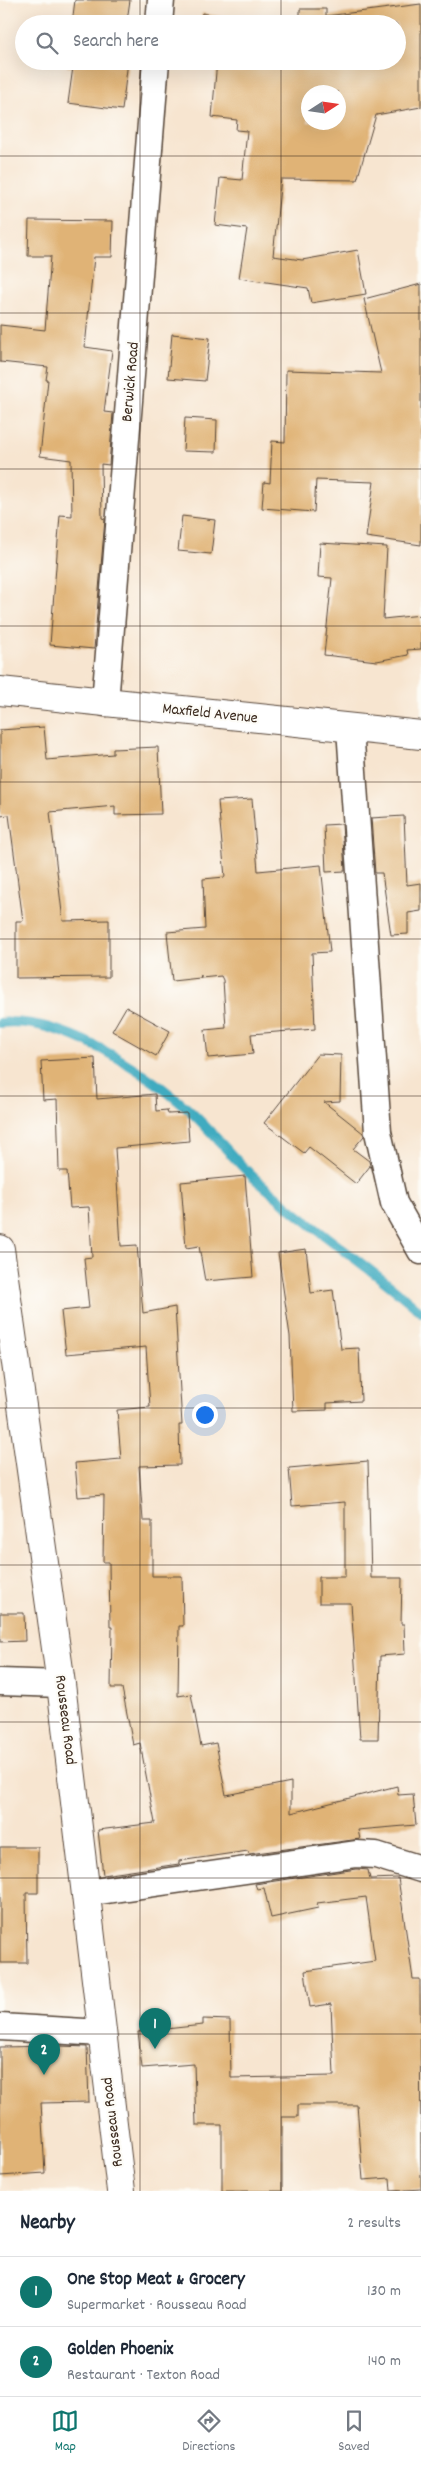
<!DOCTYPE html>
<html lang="en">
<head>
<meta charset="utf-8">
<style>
  :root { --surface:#fff; --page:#f2f2f3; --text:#1f2937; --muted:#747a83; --line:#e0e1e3; --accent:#0f766e }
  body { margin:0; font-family:Dekko,sans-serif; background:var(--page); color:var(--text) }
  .compass { position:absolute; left:301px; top:85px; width:45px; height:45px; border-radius:50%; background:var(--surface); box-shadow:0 5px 20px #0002; rotate:78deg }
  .you { position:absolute; left:204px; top:1414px; width:18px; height:18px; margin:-12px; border:4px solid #fff; border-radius:50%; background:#1a73e8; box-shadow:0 0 0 8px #1a73e833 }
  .badge { display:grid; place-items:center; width:32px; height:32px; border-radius:50%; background:var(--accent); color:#fff; font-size:16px; font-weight:700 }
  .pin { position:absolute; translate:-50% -41px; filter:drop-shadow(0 1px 2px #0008) }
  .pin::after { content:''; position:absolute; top:26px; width:18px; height:15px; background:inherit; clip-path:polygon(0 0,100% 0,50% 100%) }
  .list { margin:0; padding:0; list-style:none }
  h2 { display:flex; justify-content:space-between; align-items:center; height:65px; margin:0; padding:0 20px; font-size:21px }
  h2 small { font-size:16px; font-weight:400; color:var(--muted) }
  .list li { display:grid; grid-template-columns:32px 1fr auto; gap:15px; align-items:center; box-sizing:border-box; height:70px; padding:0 20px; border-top:1px solid var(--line) }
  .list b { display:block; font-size:19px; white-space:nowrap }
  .list p { margin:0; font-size:16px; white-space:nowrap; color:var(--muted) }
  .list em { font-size:16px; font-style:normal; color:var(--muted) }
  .icon { flex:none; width:28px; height:28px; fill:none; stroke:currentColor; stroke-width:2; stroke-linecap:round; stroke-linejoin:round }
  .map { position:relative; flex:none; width:421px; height:2191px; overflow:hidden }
  .search { position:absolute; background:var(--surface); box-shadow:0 5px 20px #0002; left:15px; right:15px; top:15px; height:55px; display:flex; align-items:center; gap:12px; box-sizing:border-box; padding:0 18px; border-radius:28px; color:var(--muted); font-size:19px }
  .sheet { height:205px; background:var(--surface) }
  nav { display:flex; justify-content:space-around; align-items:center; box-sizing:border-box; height:70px; border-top:1px solid var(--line); background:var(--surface); font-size:14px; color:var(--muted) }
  nav a { display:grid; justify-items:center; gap:2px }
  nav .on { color:var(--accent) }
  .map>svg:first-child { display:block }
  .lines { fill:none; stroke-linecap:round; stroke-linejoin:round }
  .stream { stroke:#41abc0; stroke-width:10 }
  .building { fill:#e0b376; fill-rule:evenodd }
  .street-casing { stroke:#574639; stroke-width:29 }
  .secondary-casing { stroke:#574639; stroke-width:30 }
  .street { stroke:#fff; stroke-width:26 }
  .secondary { stroke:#fff; stroke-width:28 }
  .grid { fill:none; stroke:#3b2a1e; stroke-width:1; stroke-opacity:0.55 }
  .labels { text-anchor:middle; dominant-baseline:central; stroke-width:4.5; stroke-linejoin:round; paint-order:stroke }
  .street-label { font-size:16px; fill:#3b2a1e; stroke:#fdfcf7 }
</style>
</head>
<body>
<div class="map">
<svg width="421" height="2191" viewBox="0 0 421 2191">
  <rect width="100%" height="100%" fill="#fdfcf7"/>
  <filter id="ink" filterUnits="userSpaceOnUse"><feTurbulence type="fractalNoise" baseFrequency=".02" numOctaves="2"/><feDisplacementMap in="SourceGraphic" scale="10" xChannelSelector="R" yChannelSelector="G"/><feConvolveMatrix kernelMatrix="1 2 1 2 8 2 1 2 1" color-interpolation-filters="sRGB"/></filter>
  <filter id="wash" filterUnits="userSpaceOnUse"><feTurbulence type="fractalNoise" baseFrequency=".0096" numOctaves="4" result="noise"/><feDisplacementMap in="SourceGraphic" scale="20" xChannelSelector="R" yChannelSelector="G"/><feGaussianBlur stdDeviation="1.12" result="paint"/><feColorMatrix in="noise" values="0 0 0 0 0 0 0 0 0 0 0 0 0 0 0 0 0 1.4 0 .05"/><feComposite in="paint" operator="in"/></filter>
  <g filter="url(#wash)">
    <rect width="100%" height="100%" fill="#f7e5d0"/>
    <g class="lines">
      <path class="stream" d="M 0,1023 C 59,1016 138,1066 182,1104 C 205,1123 224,1148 245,1169 C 257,1182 272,1192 285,1204 C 329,1241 378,1273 421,1312"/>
    </g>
    <g id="blocks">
      <g class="building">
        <path d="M 75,0 L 130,0 L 127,21 L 133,22 L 133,24 L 72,24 Z"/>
        <path d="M 421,4 L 421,107 L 376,115 L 357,180 L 281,179 L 273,256 L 302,260 L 358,250 L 366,294 L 311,303 L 308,288 L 239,278 L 247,229 L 215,225 L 220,178 L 242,180 L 247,131 L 236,130 L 237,120 L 212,117 L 217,61 L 397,61 L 397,24 L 300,24 L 300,9 L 326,9 L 326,16 ZM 308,92 L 338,92 L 338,122 L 308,122 Z"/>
        <path d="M 202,13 L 260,24 L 200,24 Z"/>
        <path d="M 68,61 L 128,61 L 122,110 L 68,103 L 73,67 L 67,67 Z"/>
        <path d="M 29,220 L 113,221 L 112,257 L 94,257 L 85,347 L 112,351 L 104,412 L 113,413 L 109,465 L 101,464 L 102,518 L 105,519 L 94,649 L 50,645 L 60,515 L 72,516 L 71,460 L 40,456 L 48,380 L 46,380 L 48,367 L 0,362 L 0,325 L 45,330 L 51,256 L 28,256 Z"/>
        <path d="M 421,284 L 421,545 L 366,537 L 374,482 L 316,480 L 314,512 L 262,508 L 264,482 L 270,483 L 272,441 L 285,442 L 286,370 L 381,373 L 364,299 Z"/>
        <path d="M 172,334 L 210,338 L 205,381 L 168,378 Z"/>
        <path d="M 185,418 L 217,420 L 216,452 L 183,451 Z"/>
        <path d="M 182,516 L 215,520 L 211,554 L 178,551 Z"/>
        <path d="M 320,543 L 387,547 L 383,619 L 421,615 L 421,649 L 407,650 L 408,655 L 377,661 L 324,655 L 332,578 L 318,577 Z"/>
        <path d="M 44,727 L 47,760 L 113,754 L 113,749 L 158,747 L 161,814 L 115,815 L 115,806 L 50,812 L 63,921 L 109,920 L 109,977 L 16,978 L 16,921 L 23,921 L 9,815 L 0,816 L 0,730 Z"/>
        <path d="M 252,799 L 258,871 L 321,865 L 330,952 L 312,953 L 315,1029 L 251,1034 L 253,1054 L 208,1058 L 205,1030 L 226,1028 L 223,980 L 221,976 L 201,978 L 201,975 L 200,978 L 172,981 L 167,932 L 205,929 L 203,879 L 225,877 L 218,801 Z"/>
        <path d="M 404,816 L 407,885 L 421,883 L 421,911 L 408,913 L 408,934 L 391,935 L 382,873 L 375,873 L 371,818 Z"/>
        <path d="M 342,824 L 345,871 L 326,872 L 324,825 Z"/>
        <path d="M 126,1007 L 170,1031 L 156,1056 L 112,1031 Z"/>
        <path d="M 318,1054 L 341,1055 L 340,1101 L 324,1102 L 363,1133 L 364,1136 L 353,1149 L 369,1161 L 370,1166 L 356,1184 L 309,1147 L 304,1153 L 264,1123 Z"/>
        <path d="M 95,1058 L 97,1099 L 155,1094 L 156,1111 L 167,1110 L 168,1114 L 187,1113 L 189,1141 L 115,1148 L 121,1246 L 137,1245 L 143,1313 L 175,1307 L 182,1425 L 179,1425 L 180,1465 L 139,1466 L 143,1521 L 152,1521 L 152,1576 L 182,1576 L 183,1626 L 179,1626 L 178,1696 L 191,1694 L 201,1746 L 216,1743 L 226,1795 L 291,1782 L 291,1813 L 397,1786 L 398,1795 L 413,1794 L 416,1825 L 358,1830 L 360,1839 L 249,1854 L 248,1851 L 179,1861 L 179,1864 L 103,1875 L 98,1830 L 155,1823 L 140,1743 L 133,1745 L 122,1688 L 111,1688 L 112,1627 L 110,1627 L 109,1562 L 103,1562 L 104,1495 L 78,1497 L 75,1463 L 121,1459 L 117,1410 L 150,1407 L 146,1347 L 66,1354 L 61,1311 L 89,1308 L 84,1258 L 92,1257 L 89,1207 L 70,1208 L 67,1171 L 59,1171 L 57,1099 L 43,1100 L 41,1061 Z"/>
        <path d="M 245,1176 L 253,1277 L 205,1281 L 199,1246 L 186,1248 L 181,1182 Z"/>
        <path d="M 306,1249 L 311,1293 L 333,1290 L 341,1349 L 359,1348 L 361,1401 L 327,1403 L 327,1410 L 293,1411 L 290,1336 L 278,1253 Z"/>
        <path d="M 368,1461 L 371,1578 L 402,1578 L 401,1624 L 404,1624 L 405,1654 L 380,1656 L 378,1739 L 360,1739 L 351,1603 L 319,1603 L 319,1577 L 345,1577 L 345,1502 L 292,1506 L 289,1468 Z"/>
        <path d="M 0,1613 L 24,1613 L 25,1641 L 0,1642 Z"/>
        <path d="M 0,1847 L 38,1847 L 38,1893 L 26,1893 L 27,1963 L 0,1963 Z"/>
        <path d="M 357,1869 L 368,1870 L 370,1879 L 398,1878 L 413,1979 L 420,1979 L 421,2189 L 391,2191 L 390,2178 L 363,2180 L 357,2105 L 298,2105 L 298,2117 L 282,2117 L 282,2191 L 222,2191 L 222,2125 L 196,2125 L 194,2064 L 142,2068 L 138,2032 L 203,2025 L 203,2019 L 230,2020 L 231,2078 L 334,2076 L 331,2004 L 310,2007 L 305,1971 L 375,1961 L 366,1897 L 317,1903 L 318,1908 L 271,1918 L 264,1888 L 257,1889 L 255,1884 Z"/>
        <path d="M 60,2046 L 87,2047 L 89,2102 L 41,2103 L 45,2173 L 0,2176 L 0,2047 Z"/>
      </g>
    </g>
  </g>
  <g filter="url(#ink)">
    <use href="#blocks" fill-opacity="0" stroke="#574639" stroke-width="1"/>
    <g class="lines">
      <g class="street-casing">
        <g id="street">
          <path d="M 159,24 L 161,0"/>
          <path d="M 105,703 L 156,61"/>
          <path d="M 350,728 L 378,1132 L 394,1203 L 421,1251"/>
          <path d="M 0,1682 L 61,1684"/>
          <path d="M 86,1893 L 356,1854 L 376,1855 L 421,1869"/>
          <path d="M 0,2027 L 102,2033"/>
        </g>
      </g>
      <g class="secondary-casing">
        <g id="secondary">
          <path d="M 0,691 L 421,735"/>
          <path d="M 0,1249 L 61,1684 L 121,2191"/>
        </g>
      </g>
      <use href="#street" class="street"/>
      <use href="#secondary" class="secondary"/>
    </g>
  </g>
  <path class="grid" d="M 140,0 L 140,24M 281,0 L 281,24M 140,61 L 140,2191M 281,61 L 281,2191M 0,156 L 421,156M 0,313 L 421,313M 0,469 L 421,469M 0,626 L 421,626M 0,782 L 421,782M 0,939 L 421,939M 0,1096 L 421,1096M 0,1252 L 421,1252M 0,1408 L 421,1408M 0,1565 L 421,1565M 0,1722 L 421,1722M 0,1878 L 421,1878M 0,2034 L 421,2034"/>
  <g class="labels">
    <g class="street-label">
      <text transform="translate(131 382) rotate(-85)">Berwick Road</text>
      <text transform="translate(210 714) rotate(6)">Maxfield Avenue</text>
      <text transform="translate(65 1720) rotate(83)">Rousseau Road</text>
      <text transform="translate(113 2122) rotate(-97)">Rousseau Road</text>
    </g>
  </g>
</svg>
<svg class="compass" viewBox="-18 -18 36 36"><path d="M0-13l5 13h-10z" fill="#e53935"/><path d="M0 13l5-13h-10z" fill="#747a83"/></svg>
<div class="you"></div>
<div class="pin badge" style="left:155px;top:2049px">1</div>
<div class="pin badge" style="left:44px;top:2075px">2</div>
<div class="search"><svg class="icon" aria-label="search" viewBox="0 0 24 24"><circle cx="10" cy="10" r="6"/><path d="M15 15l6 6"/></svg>Search here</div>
</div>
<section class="sheet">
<h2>Nearby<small>2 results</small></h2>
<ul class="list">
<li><span class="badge">1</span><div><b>One Stop Meat &amp; Grocery</b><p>Supermarket · Rousseau Road</p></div><em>130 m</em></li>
<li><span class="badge">2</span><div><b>Golden Phoenix</b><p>Restaurant · Texton Road</p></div><em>140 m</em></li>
</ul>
</section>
<nav>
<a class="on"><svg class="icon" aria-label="map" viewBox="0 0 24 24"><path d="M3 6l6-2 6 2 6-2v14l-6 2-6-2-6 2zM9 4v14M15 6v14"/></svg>Map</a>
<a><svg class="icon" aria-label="directions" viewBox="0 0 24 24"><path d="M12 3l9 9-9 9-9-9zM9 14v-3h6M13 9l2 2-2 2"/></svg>Directions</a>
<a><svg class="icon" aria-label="saved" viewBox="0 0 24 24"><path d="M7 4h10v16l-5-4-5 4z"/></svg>Saved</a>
</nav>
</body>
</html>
